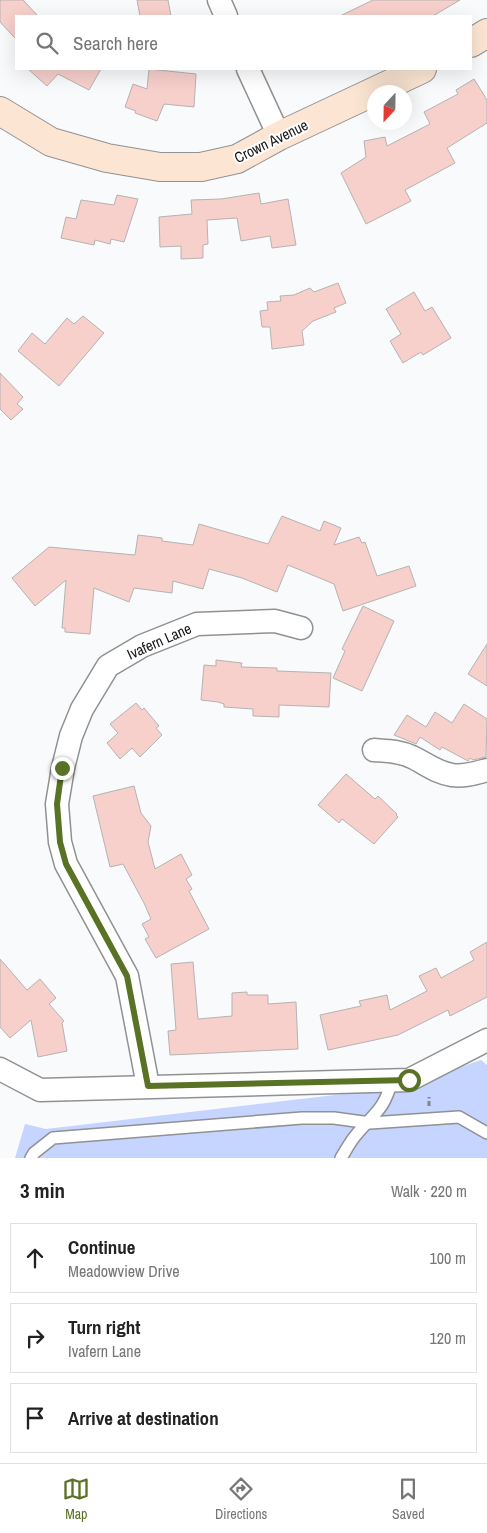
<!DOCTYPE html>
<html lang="en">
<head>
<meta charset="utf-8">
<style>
  :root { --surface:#fff; --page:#f2f2f2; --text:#222; --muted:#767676; --line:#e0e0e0; --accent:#597225 }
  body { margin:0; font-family:"Archivo Narrow",sans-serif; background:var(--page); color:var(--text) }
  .compass { position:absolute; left:367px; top:85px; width:45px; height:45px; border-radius:50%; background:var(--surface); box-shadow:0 5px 20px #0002; rotate:202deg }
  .stop { position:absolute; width:15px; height:15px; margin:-11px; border:4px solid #597225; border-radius:50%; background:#fff }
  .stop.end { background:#597225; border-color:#fff; box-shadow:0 1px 5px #0008 }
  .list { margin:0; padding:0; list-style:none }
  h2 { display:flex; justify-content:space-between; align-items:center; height:65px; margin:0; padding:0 20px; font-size:21px }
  h2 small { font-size:16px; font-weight:400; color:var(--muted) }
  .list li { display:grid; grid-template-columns:32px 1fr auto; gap:15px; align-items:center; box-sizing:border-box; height:70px; margin:0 10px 10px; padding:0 10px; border:1px solid var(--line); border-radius:0px }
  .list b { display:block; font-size:19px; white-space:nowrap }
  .list p { margin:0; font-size:16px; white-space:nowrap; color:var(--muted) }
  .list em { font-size:16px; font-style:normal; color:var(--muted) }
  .icon { flex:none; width:28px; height:28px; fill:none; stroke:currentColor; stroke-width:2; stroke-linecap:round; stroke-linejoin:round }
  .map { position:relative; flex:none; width:487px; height:1158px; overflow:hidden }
  .search { position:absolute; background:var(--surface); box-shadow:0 5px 20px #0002; left:15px; right:15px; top:15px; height:55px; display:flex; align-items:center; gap:12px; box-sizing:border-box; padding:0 18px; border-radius:0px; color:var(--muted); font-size:19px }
  .sheet { height:305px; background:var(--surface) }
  nav { display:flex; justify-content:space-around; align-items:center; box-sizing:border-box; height:70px; border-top:1px solid var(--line); background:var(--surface); font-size:14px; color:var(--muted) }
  nav a { display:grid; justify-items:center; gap:2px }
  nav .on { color:var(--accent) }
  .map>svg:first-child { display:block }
  .green { fill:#c5d5ff }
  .building { fill:#f7cfcb; stroke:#b5b3b2 }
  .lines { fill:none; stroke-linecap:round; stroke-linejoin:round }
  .lane-casing { stroke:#909192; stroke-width:14 }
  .street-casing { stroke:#909192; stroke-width:25 }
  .secondary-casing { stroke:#909192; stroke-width:30 }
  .path { stroke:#848586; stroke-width:3; stroke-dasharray:5 2.5; stroke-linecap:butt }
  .lane { stroke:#fff; stroke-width:11 }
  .street { stroke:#fff; stroke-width:22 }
  .secondary { stroke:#fce6d3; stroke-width:28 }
  .route { stroke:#597225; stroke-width:6 }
  .labels { text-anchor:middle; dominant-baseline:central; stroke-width:4; stroke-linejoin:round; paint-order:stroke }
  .street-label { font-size:15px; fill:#171717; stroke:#fff }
</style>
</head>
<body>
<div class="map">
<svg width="487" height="1158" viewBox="0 0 487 1158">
  <rect width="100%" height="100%" fill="#f9fafc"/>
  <path class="green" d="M 481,1060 L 487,1065 L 487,1158 L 15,1158 L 25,1124 L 46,1129 L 403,1087 Z"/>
  <g class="building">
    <path d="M 0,0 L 23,0 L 38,16 L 16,16 L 16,39 L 0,22 Z"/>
    <path d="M 137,0 L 168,0 L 171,16 L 140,16 Z"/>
    <path d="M 373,0 L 460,0 L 433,16 L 340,16 Z"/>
    <path d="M 28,69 L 101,69 L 89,90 L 58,74 L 47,86 Z"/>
    <path d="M 149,69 L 196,74 L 194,107 L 164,104 L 157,121 L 135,113 L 136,111 L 125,107 L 133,84 L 147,89 Z"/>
    <path d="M 474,79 L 487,100 L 487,123 L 447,148 L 455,163 L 405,190 L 411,201 L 366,224 L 341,173 L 366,157 L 364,141 L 385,137 L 387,146 L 430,124 L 424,112 L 458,94 L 456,90 Z"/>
    <path d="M 259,193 L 261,204 L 288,199 L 296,245 L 272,248 L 270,236 L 241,241 L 237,218 L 207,220 L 208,244 L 203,245 L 203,258 L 181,259 L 181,246 L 160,247 L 159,217 L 192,214 L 191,200 L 221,199 Z"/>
    <path d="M 117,195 L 138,199 L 124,242 L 111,239 L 110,244 L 95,240 L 94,245 L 61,238 L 66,217 L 76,219 L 81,200 L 114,205 Z"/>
    <path d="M 338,283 L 346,303 L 334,308 L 336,312 L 313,321 L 302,331 L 304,345 L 272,349 L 270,327 L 262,327 L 260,311 L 268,310 L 267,302 L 281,301 L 280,296 L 294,295 L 310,288 L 314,292 Z"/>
    <path d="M 414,292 L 425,311 L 432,307 L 451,338 L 423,355 L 421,352 L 403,363 L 390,341 L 401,334 L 386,309 Z"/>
    <path d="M 83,316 L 104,333 L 59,386 L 18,351 L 32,333 L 45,344 L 67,318 L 74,324 Z"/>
    <path d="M 0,373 L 23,397 L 17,404 L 23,409 L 11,420 L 0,409 Z"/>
    <path d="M 282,516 L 320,531 L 324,521 L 341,528 L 334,545 L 359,537 L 362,543 L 365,542 L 377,576 L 409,566 L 416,586 L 343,611 L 334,584 L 288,565 L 277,592 L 242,578 L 209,569 L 203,589 L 173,581 L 172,593 L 134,588 L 129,602 L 94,588 L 90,634 L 65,632 L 65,628 L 62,628 L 66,580 L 35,606 L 12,578 L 49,547 L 135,555 L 138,535 L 162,538 L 162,541 L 193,545 L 199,524 L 268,544 Z"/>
    <path d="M 363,606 L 394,621 L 362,691 L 333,678 L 345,651 L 342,649 Z"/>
    <path d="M 487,644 L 487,686 L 468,674 Z"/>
    <path d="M 216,660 L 242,663 L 241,667 L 277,668 L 277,671 L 331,673 L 329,707 L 279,705 L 279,717 L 253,716 L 253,709 L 224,707 L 224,704 L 218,702 L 201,700 L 204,665 L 216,666 Z"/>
    <path d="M 136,703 L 142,710 L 144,708 L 159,726 L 156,728 L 162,735 L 140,757 L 132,748 L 120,759 L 107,743 L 118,733 L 110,724 Z"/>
    <path d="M 464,704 L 487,719 L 486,757 L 473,760 L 470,758 L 468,761 L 442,747 L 440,750 L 420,737 L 416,744 L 394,735 L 407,715 L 426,727 L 435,712 L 452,723 Z"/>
    <path d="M 346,774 L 375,799 L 378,796 L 397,814 L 396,815 L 398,817 L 374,844 L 342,819 L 339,823 L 318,805 Z"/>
    <path d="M 134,786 L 141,813 L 151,826 L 148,842 L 155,869 L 181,854 L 192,875 L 186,879 L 192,889 L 189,891 L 209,929 L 156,958 L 145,939 L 149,937 L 142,924 L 151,919 L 144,903 L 123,864 L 110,867 L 93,796 Z"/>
    <path d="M 487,942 L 487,997 L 450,1016 L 448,1010 L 398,1035 L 328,1050 L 320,1015 L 361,1006 L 359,1001 L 387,995 L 390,1010 L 427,991 L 419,976 L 436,968 L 441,978 L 474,960 L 470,952 Z"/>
    <path d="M 0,959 L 27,990 L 40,979 L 56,998 L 49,1004 L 64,1021 L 62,1023 L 67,1051 L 38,1057 L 31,1020 L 10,1038 L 0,1027 Z"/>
    <path d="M 193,962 L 198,1019 L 232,1016 L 232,993 L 247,992 L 247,995 L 268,995 L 268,1004 L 296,1002 L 298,1049 L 170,1055 L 168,1031 L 176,1030 L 171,964 Z"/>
  </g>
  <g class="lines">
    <g class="lane-casing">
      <g id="lane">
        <path d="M 31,1158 L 34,1153 L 53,1138 L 302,1118 L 334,1118 L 370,1123 L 459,1117 L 487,1133"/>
        <path d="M 341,1158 C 346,1150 350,1142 356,1135 C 374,1113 384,1111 392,1080"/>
      </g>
    </g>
    <g class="street-casing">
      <g id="street">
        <path d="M 219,0 L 226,16"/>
        <path d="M 248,69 L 279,136"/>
        <path d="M 374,750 C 387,751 400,751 412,757 C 425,763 437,773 452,775 C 463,777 476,773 487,770"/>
        <path d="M 0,1069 L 40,1090 L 409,1080 L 487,1040"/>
        <path d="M 148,1086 L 127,976 L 66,864 L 60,842 L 57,804 L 63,768 L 71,736 L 82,709 L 108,666 L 142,646 L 197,624 L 275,621 L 301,628"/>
      </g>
    </g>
    <g class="secondary-casing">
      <g id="secondary">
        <path d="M 471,43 L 487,33"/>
        <path d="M 0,111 L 51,142 L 107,158 L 160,167 L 201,167 L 237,159 L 279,136 L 422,69"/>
      </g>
    </g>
    <path class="path" d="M 429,1106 L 429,1097"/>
    <use href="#lane" class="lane"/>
    <use href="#street" class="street"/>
    <use href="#secondary" class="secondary"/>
  </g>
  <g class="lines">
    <path class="route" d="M 62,768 L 57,804 L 60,842 L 66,864 L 127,976 L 148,1086 L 409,1080"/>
  </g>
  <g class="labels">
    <g class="street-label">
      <text transform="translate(271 141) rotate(-26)">Crown Avenue</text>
      <text transform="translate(159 641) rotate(-24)">Ivafern Lane</text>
    </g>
  </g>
</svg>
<svg class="compass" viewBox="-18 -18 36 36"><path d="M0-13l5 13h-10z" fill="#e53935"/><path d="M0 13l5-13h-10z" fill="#767676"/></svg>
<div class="stop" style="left:409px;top:1080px"></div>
<div class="stop end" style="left:62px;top:768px"></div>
<div class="search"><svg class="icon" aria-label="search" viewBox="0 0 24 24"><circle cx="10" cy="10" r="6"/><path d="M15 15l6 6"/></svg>Search here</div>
</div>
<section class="sheet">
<h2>3 min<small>Walk · 220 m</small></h2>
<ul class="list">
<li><svg class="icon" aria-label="ahead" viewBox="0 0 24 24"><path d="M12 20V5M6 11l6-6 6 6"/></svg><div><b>Continue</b><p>Meadowview Drive</p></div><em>100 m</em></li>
<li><svg class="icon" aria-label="right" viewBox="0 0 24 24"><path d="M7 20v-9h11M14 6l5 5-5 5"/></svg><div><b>Turn right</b><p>Ivafern Lane</p></div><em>120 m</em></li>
<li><svg class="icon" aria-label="arrive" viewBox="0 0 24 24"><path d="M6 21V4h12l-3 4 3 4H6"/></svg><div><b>Arrive at destination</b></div></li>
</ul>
</section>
<nav>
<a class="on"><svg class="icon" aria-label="map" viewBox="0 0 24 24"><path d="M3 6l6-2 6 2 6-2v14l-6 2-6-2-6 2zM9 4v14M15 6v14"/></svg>Map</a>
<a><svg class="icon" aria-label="directions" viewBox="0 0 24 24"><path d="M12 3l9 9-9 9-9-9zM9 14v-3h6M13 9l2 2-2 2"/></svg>Directions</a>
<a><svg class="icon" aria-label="saved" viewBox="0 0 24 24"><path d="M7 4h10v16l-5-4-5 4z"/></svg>Saved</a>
</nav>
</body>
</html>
